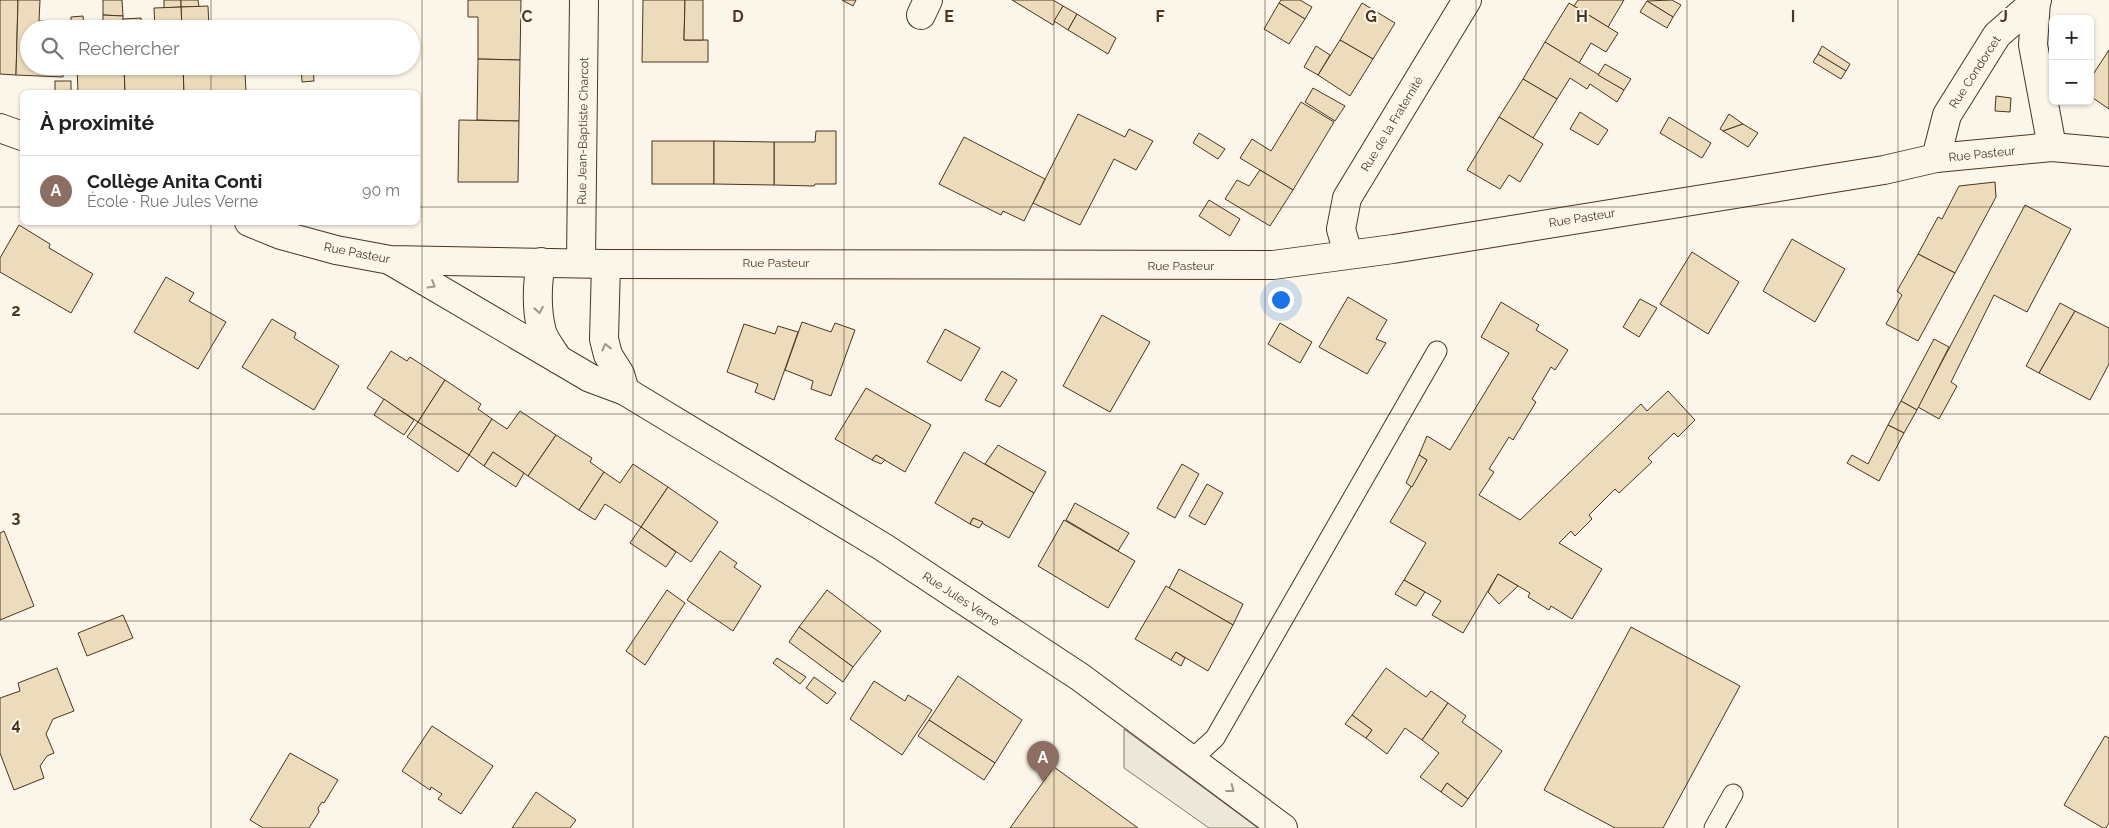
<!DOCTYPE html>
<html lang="fr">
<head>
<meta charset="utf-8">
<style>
  :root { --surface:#fff; --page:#f6f6f6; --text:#222; --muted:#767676; --line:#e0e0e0; --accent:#c62828 }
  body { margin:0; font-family:Raleway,sans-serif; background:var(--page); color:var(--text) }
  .controls { position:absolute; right:15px; top:15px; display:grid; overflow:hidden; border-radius:8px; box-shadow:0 1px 4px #0004 }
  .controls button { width:45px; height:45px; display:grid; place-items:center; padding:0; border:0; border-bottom:1px solid var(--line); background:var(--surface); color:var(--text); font:25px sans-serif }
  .you { position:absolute; left:1280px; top:299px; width:18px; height:18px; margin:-12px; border:4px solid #fff; border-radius:50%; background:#1a73e8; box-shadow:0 0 0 8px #1a73e833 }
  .badge { display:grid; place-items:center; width:32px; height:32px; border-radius:50%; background:var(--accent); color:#fff; font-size:16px; font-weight:700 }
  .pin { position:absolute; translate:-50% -41px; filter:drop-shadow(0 1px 2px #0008) }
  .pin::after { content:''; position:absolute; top:26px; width:18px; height:15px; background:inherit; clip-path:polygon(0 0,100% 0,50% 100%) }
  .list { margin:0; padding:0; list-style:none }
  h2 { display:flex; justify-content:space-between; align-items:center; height:65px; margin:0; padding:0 20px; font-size:21px }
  h2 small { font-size:16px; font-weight:400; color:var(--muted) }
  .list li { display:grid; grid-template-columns:32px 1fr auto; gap:15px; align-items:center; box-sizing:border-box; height:70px; padding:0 20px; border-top:1px solid var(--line) }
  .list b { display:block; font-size:19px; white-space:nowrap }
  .list p { margin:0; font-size:16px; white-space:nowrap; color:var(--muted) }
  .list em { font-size:16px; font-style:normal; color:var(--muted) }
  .icon { flex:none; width:28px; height:28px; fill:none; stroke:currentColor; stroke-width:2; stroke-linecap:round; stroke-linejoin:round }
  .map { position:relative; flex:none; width:2109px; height:828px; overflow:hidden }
  .search { position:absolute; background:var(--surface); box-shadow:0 1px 4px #0004; left:20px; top:20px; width:400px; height:55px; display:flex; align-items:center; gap:12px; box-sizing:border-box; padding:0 18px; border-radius:28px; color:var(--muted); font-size:19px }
  .panel { position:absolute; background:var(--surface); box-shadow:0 1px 4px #0004; left:20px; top:90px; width:400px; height:135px; border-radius:8px }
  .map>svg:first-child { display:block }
  .parking { fill:#ede7d9; stroke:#887966 }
  .building { fill:#ecdcbc; stroke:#4a3520 }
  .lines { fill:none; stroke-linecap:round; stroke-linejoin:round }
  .service-casing { stroke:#4a3520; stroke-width:21 }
  .minor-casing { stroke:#4a3520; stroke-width:30 }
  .service { stroke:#fbf6e9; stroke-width:19 }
  .minor { stroke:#fbf6e9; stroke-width:28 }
  .oneway { stroke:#a29684 }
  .grid { fill:none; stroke:#4a3520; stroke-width:1; stroke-opacity:0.55 }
  .labels { text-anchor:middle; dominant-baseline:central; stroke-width:4; stroke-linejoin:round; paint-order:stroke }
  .street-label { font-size:12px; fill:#4a3520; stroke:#fbf6e9 }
  .grid-label { font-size:16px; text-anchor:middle; font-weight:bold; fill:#4a3520; stroke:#fbf6e9; stroke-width:4; stroke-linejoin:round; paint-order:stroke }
</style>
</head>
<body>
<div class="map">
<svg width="2109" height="828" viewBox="0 0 2109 828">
  <rect width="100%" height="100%" fill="#fbf6e9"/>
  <path class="parking" d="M 1124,729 L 1258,828 L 1209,828 L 1124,768 Z"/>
  <g class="building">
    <path d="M 0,0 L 18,0 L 16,75 L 0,74 Z"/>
    <path d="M 18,0 L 40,0 L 39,21 L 53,21 L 53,29 L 29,29 L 29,66 L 64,66 L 63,77 L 16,75 Z"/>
    <path d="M 103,0 L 122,0 L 123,16 L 103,15 Z"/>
    <path d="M 164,0 L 181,0 L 181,7 L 164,8 Z"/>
    <path d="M 181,0 L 198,0 L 199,7 L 181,7 Z"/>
    <path d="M 468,0 L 521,0 L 520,60 L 478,59 L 478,17 L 468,17 Z"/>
    <path d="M 643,0 L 685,0 L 684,40 L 708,40 L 708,62 L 642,62 Z"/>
    <path d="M 685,0 L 703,0 L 703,40 L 684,40 Z"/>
    <path d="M 842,0 L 856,0 L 853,6 Z"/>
    <path d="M 1012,0 L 1053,0 L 1063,6 L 1053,25 Z"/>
    <path d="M 1281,0 L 1300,0 L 1312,7 L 1305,19 L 1279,3 Z"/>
    <path d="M 1578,0 L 1624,0 L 1608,27 L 1574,6 Z"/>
    <path d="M 1672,0 L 1681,5 L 1673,17 L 1647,1 Z"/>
    <path d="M 1647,1 L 1673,17 L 1667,28 L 1640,12 Z"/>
    <path d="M 1279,3 L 1305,19 L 1289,44 L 1264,29 Z"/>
    <path d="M 1362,3 L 1395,23 L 1373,59 L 1340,40 Z"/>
    <path d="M 1569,3 L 1618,33 L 1606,52 L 1591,43 L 1579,63 L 1545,42 Z"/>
    <path d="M 208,6 L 209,29 L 182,29 L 181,7 Z"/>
    <path d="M 1063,6 L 1077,14 L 1068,30 L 1054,21 Z"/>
    <path d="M 181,7 L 182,29 L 155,29 L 154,8 Z"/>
    <path d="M 1077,14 L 1116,38 L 1108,54 L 1068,30 Z"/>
    <path d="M 103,15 L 123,16 L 123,29 L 103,29 Z"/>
    <path d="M 83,16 L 84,29 L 71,29 L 71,17 Z"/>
    <path d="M 141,18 L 142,29 L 123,29 L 123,19 Z"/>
    <path d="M 1340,40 L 1373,59 L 1350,96 L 1318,75 Z"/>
    <path d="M 1545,42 L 1624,90 L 1617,102 L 1590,84 L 1587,89 L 1570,78 L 1557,99 L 1523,79 Z"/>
    <path d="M 1316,46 L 1330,55 L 1318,75 L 1304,67 Z"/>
    <path d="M 1822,46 L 1850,64 L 1846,71 L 1818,54 Z"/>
    <path d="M 2109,50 L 2109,109 L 2090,96 L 2090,79 Z"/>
    <path d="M 1818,54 L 1846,71 L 1841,79 L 1813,62 Z"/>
    <path d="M 478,59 L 520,60 L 519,121 L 477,120 Z"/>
    <path d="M 1605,64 L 1631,79 L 1624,90 L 1598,75 Z"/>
    <path d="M 77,66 L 124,66 L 125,92 L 78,92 Z"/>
    <path d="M 124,66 L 183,66 L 184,92 L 125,92 Z"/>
    <path d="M 183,66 L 225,66 L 226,74 L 245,73 L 246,92 L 184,92 Z"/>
    <path d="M 301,66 L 313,66 L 314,81 L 302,82 Z"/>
    <path d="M 1523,79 L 1557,99 L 1533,138 L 1499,117 Z"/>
    <rect x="55" y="81" width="16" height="11"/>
    <path d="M 1313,88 L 1345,106 L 1335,121 L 1305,102 Z"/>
    <path d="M 1996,96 L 2011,98 L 2010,112 L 1995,111 Z"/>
    <path d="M 1301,102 L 1334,122 L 1293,190 L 1240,158 L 1252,139 L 1271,151 Z"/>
    <path d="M 1580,112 L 1608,130 L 1598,145 L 1570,129 Z"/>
    <path d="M 1078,114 L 1125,137 L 1129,129 L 1153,141 L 1136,170 L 1114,159 L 1080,225 L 1033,203 Z"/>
    <path d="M 1729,114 L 1743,124 L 1723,131 L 1720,129 Z"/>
    <path d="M 1499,117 L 1543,144 L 1520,182 L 1509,175 L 1500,189 L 1467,170 Z"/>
    <path d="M 1669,117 L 1711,143 L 1702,158 L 1660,133 Z"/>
    <path d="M 459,120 L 519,121 L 518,182 L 458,182 Z"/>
    <path d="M 1743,124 L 1758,133 L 1748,147 L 1723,131 Z"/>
    <path d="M 816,131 L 836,131 L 836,184 L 815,184 L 814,186 L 774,185 L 774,142 L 815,142 Z"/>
    <path d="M 1199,133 L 1225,149 L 1218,159 L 1193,143 Z"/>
    <path d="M 964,137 L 1045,179 L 1024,221 L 1003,211 L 1001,215 L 939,184 Z"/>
    <rect x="652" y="141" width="62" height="43"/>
    <path d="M 714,141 L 774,142 L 774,185 L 714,184 Z"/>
    <path d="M 1260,170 L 1293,190 L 1270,226 L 1225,199 L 1237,180 L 1249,186 Z"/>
    <path d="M 1995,182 L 1996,197 L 1955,273 L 1918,254 L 1938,217 L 1942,219 L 1959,186 Z"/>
    <path d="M 1209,200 L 1240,219 L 1230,236 L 1199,216 Z"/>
    <path d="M 2025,205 L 2071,229 L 2027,312 L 1994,295 L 1951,382 L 1957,386 L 1939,419 L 1918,407 Z"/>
    <path d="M 19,225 L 50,244 L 49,248 L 56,252 L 93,274 L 71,313 L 0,272 L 0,258 Z"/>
    <path d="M 1792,239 L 1845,269 L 1815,322 L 1763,291 Z"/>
    <path d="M 1692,252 L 1739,282 L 1708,334 L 1660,304 Z"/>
    <path d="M 1918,254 L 1955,273 L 1918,341 L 1886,324 L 1902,295 L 1897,291 Z"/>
    <path d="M 166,277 L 194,293 L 189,301 L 226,322 L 198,369 L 134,332 Z"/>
    <path d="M 1348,297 L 1387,320 L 1376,339 L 1386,343 L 1367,374 L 1319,347 Z"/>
    <path d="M 1640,299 L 1657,308 L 1639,337 L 1623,327 Z"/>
    <path d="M 1501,302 L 1539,325 L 1536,330 L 1568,350 L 1555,370 L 1551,367 L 1532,399 L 1536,402 L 1513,440 L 1509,437 L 1489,469 L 1494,472 L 1479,495 L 1520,520 L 1641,404 L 1647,411 L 1668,391 L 1695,420 L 1678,437 L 1674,433 L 1648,458 L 1652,462 L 1619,493 L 1615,489 L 1589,515 L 1592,519 L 1575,536 L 1571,531 L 1559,543 L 1602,569 L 1572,619 L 1551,606 L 1549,610 L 1528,597 L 1530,593 L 1498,574 L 1463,633 L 1432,615 L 1441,601 L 1404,580 L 1426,543 L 1390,522 L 1427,460 L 1419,455 L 1427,436 L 1450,450 L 1509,353 L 1481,337 Z"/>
    <path d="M 2060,303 L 2075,311 L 2039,373 L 2026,366 Z"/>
    <path d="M 2075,311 L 2109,328 L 2109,364 L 2090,400 L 2039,373 Z"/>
    <path d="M 1102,315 L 1150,342 L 1110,412 L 1063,386 Z"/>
    <path d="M 272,319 L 296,333 L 294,338 L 339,366 L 314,410 L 242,367 Z"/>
    <path d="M 802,322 L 831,332 L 835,323 L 855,330 L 831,396 L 811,389 L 813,381 L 785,370 Z"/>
    <path d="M 1280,323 L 1312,342 L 1300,363 L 1268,344 Z"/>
    <path d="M 744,324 L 775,334 L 778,326 L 798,332 L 774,400 L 755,392 L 758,384 L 727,372 Z"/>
    <path d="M 945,329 L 980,348 L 961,381 L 927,362 Z"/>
    <path d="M 1934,339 L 1949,347 L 1917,410 L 1901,401 Z"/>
    <path d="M 391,351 L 407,361 L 410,357 L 445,380 L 418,422 L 367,388 Z"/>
    <path d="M 1002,371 L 1017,380 L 1000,407 L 985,400 Z"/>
    <path d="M 445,380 L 481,404 L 478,409 L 492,419 L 469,455 L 418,422 Z"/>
    <path d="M 866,388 L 931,425 L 905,472 L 876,455 L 872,460 L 835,439 Z"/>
    <path d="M 384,399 L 414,420 L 404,435 L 374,415 Z"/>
    <path d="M 1901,401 L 1917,410 L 1904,433 L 1888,425 Z"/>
    <path d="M 520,411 L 556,435 L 528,476 L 493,452 L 484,466 L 469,455 L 492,419 L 507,429 Z"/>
    <path d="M 418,422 L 469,455 L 458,472 L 407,437 Z"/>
    <path d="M 1888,425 L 1904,433 L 1879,481 L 1847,463 L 1852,455 L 1868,464 Z"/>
    <path d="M 556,435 L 592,458 L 590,462 L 604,472 L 579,510 L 528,476 Z"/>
    <path d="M 998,445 L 1046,472 L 1034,493 L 985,464 Z"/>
    <path d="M 493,452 L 524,473 L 516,487 L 484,466 Z"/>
    <path d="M 964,452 L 1034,493 L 1009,538 L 973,518 L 970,524 L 935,503 Z"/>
    <path d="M 876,455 L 885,460 L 881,464 L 872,460 Z"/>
    <path d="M 1419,455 L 1427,460 L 1412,487 L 1406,483 Z"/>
    <path d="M 633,464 L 668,487 L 641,527 L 605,504 L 595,520 L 579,510 L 604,472 L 620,483 Z"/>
    <path d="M 1182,464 L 1199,474 L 1175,518 L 1157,508 Z"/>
    <path d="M 1207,484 L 1223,493 L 1205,525 L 1189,516 Z"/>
    <path d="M 668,487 L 718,522 L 691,562 L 641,527 Z"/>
    <path d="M 1075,503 L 1129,533 L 1118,551 L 1066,520 Z"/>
    <path d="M 973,518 L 983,522 L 979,528 L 970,524 Z"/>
    <path d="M 1064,520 L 1135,561 L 1108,608 L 1038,566 Z"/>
    <path d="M 641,527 L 676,552 L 666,567 L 630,543 Z"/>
    <path d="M 4,531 L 34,606 L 0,620 L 0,533 Z"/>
    <path d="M 720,551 L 737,563 L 734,567 L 761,586 L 733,631 L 687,600 Z"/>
    <path d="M 1179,569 L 1243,604 L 1233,625 L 1169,588 Z"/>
    <path d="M 1498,574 L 1518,586 L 1499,604 L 1488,592 Z"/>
    <path d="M 1404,580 L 1425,592 L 1416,606 L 1395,594 Z"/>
    <path d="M 1166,586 L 1233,625 L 1208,671 L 1176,652 L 1171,660 L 1135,639 Z"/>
    <path d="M 667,590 L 685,603 L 645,665 L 626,651 Z"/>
    <path d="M 827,590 L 881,631 L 853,667 L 799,627 Z"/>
    <path d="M 123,615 L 133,638 L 87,656 L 78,633 Z"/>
    <path d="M 799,627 L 853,667 L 843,682 L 789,642 Z"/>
    <path d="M 1631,627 L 1740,686 L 1663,828 L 1615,828 L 1544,790 Z"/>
    <path d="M 1176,652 L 1185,658 L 1181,666 L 1171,660 Z"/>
    <path d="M 777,658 L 806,677 L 800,684 L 773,663 Z"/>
    <path d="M 57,668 L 74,711 L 53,719 L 46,734 L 54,753 L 47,756 L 40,766 L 44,778 L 14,790 L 0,753 L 0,698 L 20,691 L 18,683 Z"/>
    <path d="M 1386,668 L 1426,697 L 1431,691 L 1448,703 L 1422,740 L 1405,728 L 1387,754 L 1366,738 L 1372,730 L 1352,715 Z"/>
    <path d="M 958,676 L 1022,720 L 995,763 L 929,720 Z"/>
    <path d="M 814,677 L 836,693 L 827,704 L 806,688 Z"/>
    <path d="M 874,681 L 905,701 L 908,695 L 932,710 L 902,755 L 850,719 Z"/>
    <path d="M 1448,703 L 1466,716 L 1462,722 L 1502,751 L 1468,799 L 1447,783 L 1441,792 L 1420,777 L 1439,753 L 1422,740 Z"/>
    <path d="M 1352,715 L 1372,730 L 1366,738 L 1345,724 Z"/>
    <path d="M 929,720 L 995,763 L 984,780 L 918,736 Z"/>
    <path d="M 432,726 L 493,766 L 461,814 L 438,799 L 442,794 L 431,787 L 430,790 L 402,771 Z"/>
    <path d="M 2105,736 L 2109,738 L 2109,823 L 2106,828 L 2103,828 L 2064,805 Z"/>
    <path d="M 290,753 L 338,780 L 324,803 L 322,802 L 318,808 L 319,812 L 309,828 L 263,828 L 250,820 Z"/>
    <path d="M 1054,767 L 1138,828 L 1010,828 Z"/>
    <path d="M 1447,783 L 1468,799 L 1462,807 L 1441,792 Z"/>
    <path d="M 536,792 L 576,820 L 570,828 L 512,828 Z"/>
  </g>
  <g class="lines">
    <g class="service-casing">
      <g id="service">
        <path d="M 1191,760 L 1215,738 L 1437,351"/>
        <path d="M 1714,828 L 1733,794"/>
      </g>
    </g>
    <g class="minor-casing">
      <g id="minor">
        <path d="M 2036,1 L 2033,45 L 2052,147"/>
        <path d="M 921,15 L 928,0"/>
        <path d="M 0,128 L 22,136"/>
        <path d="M 1936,158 L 1947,115 L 1997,35 L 2037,0"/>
        <path d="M 249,222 L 281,235 L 336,250 L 390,260 L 606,264 L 1273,265 L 1393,249 L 1884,170 L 1936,158 L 2052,147 L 2109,152"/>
        <path d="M 1348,254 L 1341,229 L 1347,198 L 1467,0"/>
        <path d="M 391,261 L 590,378 L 625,391 L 883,547 L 1048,656 L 1080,677 L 1283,828"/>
        <path d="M 541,262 C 537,285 536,309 542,332 C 545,341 553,351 558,359"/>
        <path d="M 581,262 L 584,0"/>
        <path d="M 606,264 L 604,339 L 608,355 L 620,374 L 625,391"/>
      </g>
    </g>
    <use href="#service" class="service"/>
    <use href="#minor" class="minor"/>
  </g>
  <defs><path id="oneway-chevron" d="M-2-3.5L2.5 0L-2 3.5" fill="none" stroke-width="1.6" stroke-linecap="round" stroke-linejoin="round" transform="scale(1.25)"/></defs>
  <g class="oneway">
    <use href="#oneway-chevron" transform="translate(432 285) rotate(31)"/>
    <use href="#oneway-chevron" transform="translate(539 310) rotate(81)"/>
    <use href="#oneway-chevron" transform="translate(606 347) rotate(-104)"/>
    <use href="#oneway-chevron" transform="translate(1231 789) rotate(37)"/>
  </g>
  <path class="grid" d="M 211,0 L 211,29M 422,0 L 422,828M 633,0 L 633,828M 844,0 L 844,828M 1054,0 L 1054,828M 1265,0 L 1265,828M 1476,0 L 1476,828M 1687,0 L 1687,828M 1898,0 L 1898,828M 211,66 L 211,92M 0,207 L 22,207M 418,207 L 2109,207M 211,222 L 211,828M 0,414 L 2109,414M 0,621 L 2109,621"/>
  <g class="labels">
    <g class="street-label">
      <text transform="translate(1975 72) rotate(-57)">Rue Condorcet</text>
      <text transform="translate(1392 124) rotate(-59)">Rue de la Fraternité</text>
      <text transform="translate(583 131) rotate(-89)">Rue Jean-Baptiste Charcot</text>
      <text transform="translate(1982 154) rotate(-6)">Rue Pasteur</text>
      <text transform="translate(1582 218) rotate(-9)">Rue Pasteur</text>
      <text transform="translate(357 253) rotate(11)">Rue Pasteur</text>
      <text x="776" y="263">Rue Pasteur</text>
      <text x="1181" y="266">Rue Pasteur</text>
      <text transform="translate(961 599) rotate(33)">Rue Jules Verne</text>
    </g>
  </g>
  <g class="grid-label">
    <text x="527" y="22">C</text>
    <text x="738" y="22">D</text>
    <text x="949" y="22">E</text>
    <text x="1160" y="22">F</text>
    <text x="1371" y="22">G</text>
    <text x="1582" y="22">H</text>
    <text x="1793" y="22">I</text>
    <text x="2004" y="22">J</text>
    <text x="16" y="316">2</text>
    <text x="16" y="523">3</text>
    <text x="16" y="730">4</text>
  </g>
</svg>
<div class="controls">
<button>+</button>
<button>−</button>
</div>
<div class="you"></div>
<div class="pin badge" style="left:1043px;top:782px;background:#8d6e63">A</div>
<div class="search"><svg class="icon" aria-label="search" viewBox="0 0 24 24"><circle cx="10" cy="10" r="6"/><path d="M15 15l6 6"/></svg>Rechercher</div>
<section class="panel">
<h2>À proximité<small></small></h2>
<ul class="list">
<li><span class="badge" style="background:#8d6e63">A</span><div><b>Collège Anita Conti</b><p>École · Rue Jules Verne</p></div><em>90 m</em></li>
</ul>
</section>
</div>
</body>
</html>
